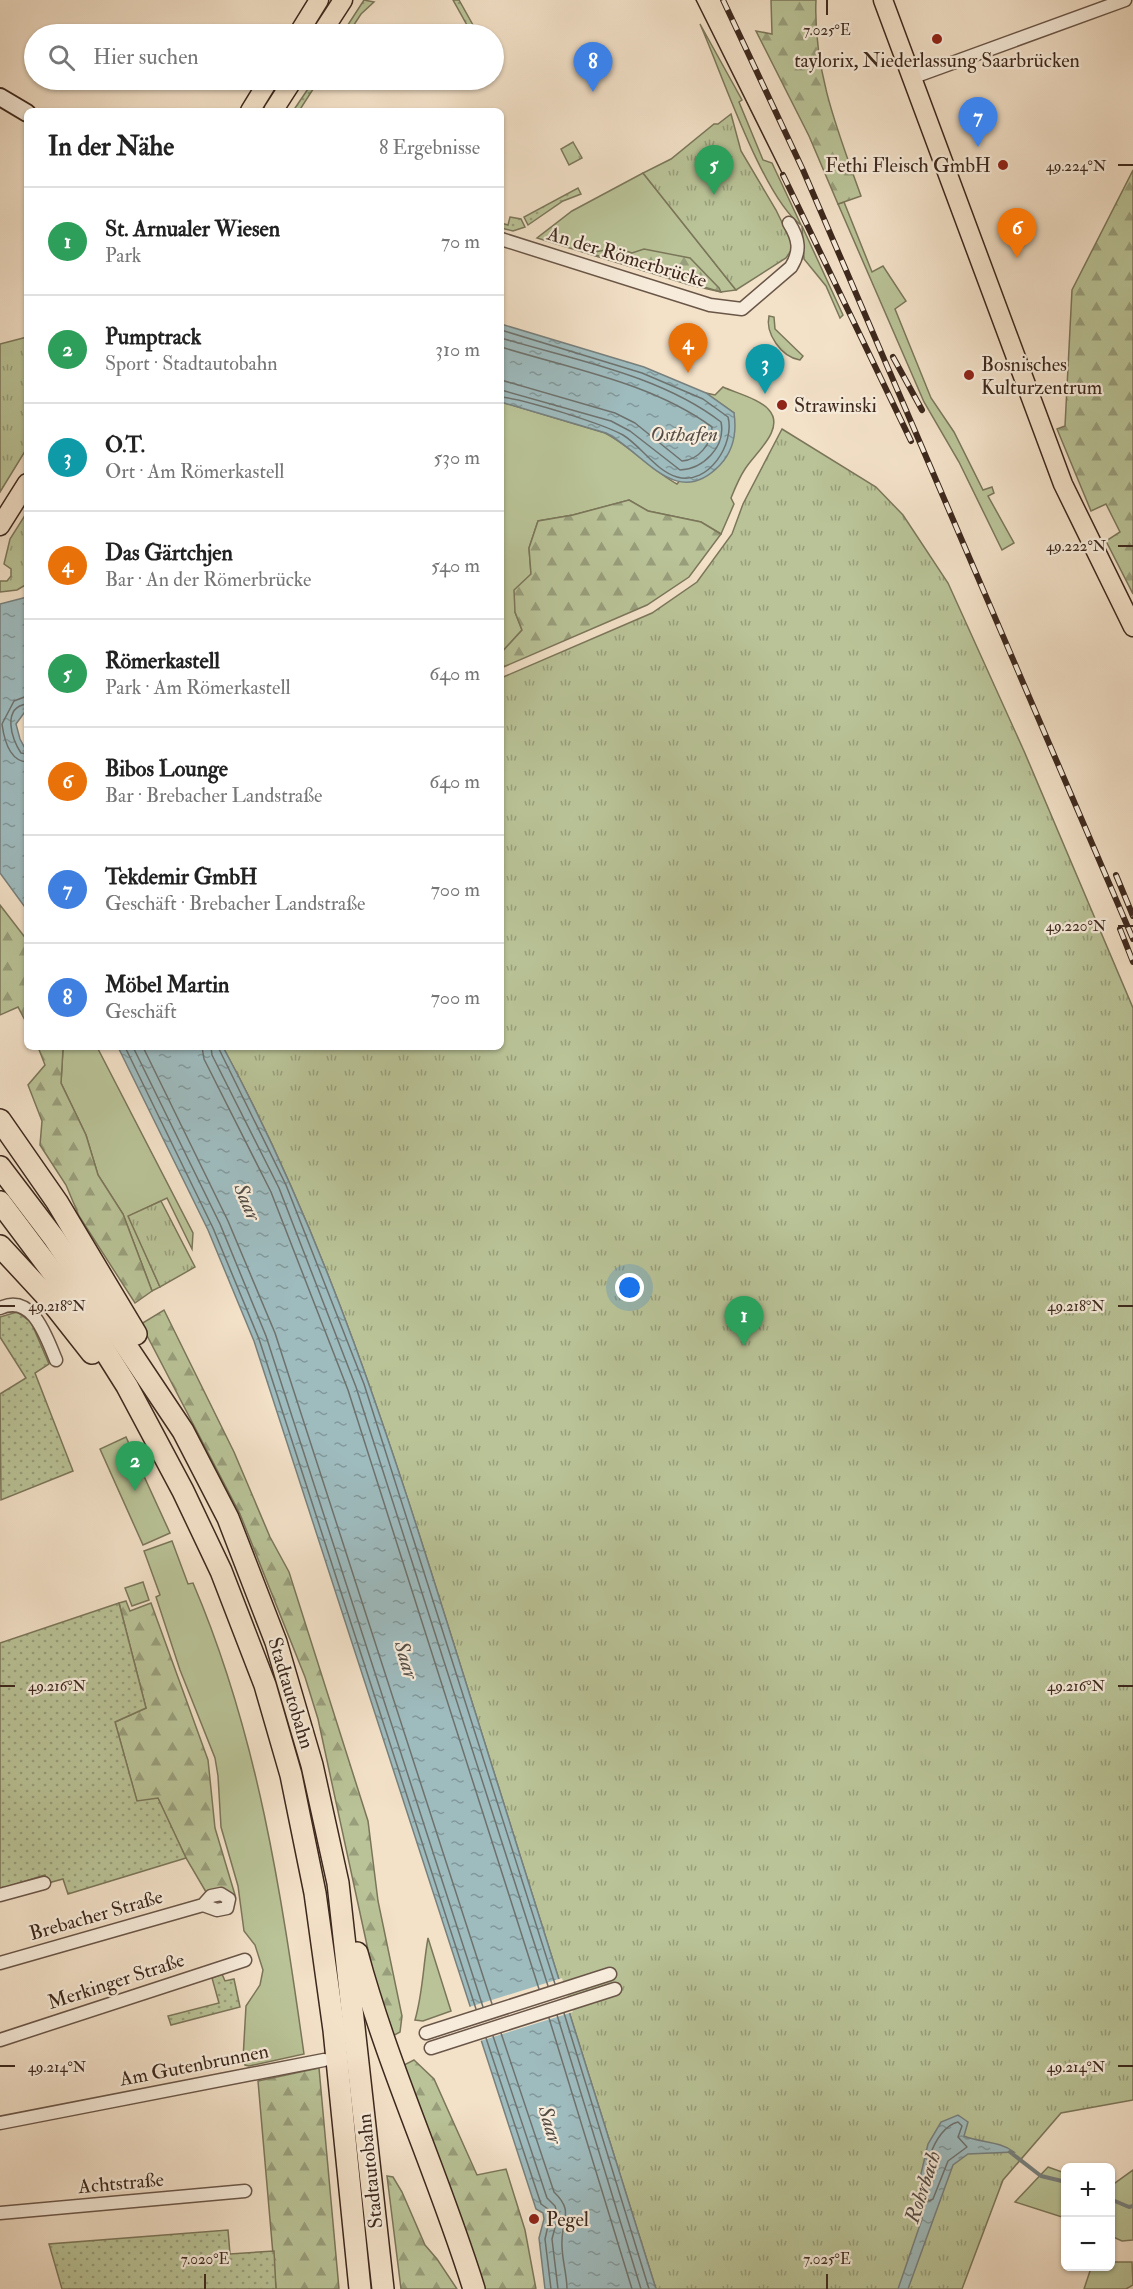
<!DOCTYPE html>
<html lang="de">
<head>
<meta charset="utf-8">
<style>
  :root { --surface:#fff; --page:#f6f6f6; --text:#222; --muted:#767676; --line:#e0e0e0; --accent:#8f2418 }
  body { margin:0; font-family:"IM FELL Double Pica",serif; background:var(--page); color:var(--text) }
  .controls { position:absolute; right:18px; bottom:18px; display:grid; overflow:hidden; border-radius:9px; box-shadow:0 2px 4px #0004 }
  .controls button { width:54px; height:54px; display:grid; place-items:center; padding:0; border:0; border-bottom:2px solid var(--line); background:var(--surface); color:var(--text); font:30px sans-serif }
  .you { position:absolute; left:630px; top:1288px; width:21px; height:21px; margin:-15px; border:4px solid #fff; border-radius:50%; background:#1a73e8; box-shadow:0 0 0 9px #1a73e833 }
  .badge { display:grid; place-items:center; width:39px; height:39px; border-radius:50%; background:var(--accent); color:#fff; font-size:20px; font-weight:700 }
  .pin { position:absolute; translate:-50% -50px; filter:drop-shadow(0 2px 3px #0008) }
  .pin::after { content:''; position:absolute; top:32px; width:21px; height:18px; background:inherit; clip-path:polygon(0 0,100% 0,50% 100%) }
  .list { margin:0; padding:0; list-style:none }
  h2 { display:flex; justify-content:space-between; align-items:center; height:78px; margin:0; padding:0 24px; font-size:26px }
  h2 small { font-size:20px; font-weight:400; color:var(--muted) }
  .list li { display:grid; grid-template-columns:39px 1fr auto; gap:18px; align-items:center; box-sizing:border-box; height:108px; padding:0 24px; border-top:2px solid var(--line) }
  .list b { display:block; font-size:22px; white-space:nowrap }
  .list p { margin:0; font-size:20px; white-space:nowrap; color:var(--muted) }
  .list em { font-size:20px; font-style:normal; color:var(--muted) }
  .icon { flex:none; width:33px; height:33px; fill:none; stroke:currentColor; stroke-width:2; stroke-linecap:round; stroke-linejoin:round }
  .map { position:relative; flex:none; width:1133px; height:2289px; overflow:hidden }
  .search { position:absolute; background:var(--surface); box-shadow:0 2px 4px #0004; left:24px; top:24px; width:480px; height:66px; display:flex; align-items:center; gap:15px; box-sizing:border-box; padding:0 21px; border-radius:33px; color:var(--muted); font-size:22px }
  .panel { position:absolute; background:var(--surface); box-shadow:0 2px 4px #0004; left:24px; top:108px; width:480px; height:942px; border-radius:9px }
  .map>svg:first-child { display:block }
  .grass { fill:#b9c397; stroke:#7b765a; stroke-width:1.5 }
  .forest { fill:url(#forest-firs); stroke:#7b765a; stroke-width:1.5 }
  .park { fill:url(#park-tufts); stroke:#7b765a; stroke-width:1.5 }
  .garden { fill:url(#garden-dots); stroke:#7b765a; stroke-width:1.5 }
  .water { fill:url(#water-ripples); stroke:#77807e; stroke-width:1.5 }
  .pier { fill:#f3e1c8 }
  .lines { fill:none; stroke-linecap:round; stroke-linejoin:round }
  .shore { stroke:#6e726e; stroke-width:1.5 }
  .stream { stroke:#77807e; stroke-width:4 }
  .street-casing { stroke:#6a5648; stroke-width:15 }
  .secondary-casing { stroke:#3d281d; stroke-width:20 }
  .primary-casing { stroke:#3d281d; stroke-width:21 }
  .highway-casing { stroke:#3d281d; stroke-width:24 }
  .street { stroke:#f7ecdb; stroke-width:12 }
  .secondary { stroke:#f7ecdb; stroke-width:16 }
  .primary { stroke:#f3e1c8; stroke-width:18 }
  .highway { stroke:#f3e1c8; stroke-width:21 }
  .tram { stroke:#3d281d; stroke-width:1.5 }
  .rail-casing { stroke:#3d281d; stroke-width:6 }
  .rail { stroke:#f7ecdb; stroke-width:4; stroke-dasharray:11; stroke-linecap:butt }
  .ticks { fill:none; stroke:#3d281d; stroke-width:2 }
  .poi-dot { fill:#8f2418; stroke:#f7ecdb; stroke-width:2 }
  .labels { text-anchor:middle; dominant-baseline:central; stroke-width:4.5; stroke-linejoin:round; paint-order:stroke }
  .poi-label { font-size:20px; fill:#3d281d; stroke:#f7ecdb; text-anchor:start }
  .street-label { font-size:20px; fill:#3d281d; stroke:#f7ecdb }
  .water-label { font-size:21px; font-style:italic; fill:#554d45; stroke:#f7ecdb }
  .ticks-label { font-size:15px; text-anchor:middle; fill:#3d281d; stroke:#f7ecdb; stroke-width:4.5; stroke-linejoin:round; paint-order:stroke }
</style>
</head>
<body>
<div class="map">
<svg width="1133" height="2289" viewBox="0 0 1133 2289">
  <defs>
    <pattern id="forest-firs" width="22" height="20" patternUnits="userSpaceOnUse" patternTransform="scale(1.5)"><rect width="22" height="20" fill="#b9c397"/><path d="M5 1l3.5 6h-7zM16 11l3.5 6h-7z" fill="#989e7b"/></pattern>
    <pattern id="park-tufts" width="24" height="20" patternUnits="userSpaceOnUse" patternTransform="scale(1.5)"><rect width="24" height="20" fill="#b9c397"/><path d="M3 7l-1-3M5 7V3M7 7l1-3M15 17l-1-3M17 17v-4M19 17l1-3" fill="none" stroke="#989e7b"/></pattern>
    <pattern id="garden-dots" width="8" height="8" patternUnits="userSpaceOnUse" patternTransform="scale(1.5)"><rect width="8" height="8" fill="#b9c397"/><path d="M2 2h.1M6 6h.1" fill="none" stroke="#989e7b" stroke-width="1.8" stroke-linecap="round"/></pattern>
    <pattern id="water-ripples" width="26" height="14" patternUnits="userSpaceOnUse" patternTransform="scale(1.5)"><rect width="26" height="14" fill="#9ebbbe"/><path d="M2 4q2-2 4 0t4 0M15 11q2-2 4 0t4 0" fill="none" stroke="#82989a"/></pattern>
  </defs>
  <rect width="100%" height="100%" fill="#f3e1c8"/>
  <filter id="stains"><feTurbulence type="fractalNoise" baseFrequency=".00333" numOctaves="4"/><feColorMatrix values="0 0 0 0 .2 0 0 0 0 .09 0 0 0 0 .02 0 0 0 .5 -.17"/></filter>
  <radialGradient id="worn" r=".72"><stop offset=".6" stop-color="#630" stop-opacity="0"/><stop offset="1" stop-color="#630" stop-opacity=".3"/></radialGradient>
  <g class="grass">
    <path d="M 700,24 L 742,100 L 739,102 L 763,160 L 772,163 L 801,225 C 763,198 721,71 700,24 Z"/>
    <path d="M 643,173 L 736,290 L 721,292 L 690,285 L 537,238 L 572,211 Z"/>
    <path d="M 844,202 L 872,272 L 883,266 L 906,301 L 895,309 L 931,398 L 954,432 L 983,490 L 992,487 L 994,493 L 988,496 L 1014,543 L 1002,550 L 959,462 L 924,402 L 838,204 Z"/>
    <path d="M 802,226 L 843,315 L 840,318 L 826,286 L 804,259 Z"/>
    <path d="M 769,316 L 774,317 L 775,329 L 803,356 L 800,360 C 781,357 765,333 769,316 Z"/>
    <path d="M 723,387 C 736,393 760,399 769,410 C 786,429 754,454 745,469 C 739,478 735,488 731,498 L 734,504 L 721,534 L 701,522 L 648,511 L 629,500 L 573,515 L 538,521 L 529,548 L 531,574 L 515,612 L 522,630 L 501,653 L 501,402 L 605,433 C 632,447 651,470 677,484 L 734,413 L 706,393 L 715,395 Z"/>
    <path d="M 70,1047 L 97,1047 L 193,1233 L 192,1249 L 167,1198 L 129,1216 L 160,1287 L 152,1291 L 123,1214 L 98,1175 L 86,1135 L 61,1083 L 63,1049 Z"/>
    <path d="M 126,1437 L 170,1533 L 143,1545 L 100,1449 Z"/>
    <path d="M 172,1541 L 188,1584 L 193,1583 C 258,1735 281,1892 304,2054 L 249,2066 L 245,2065 L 243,2059 L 246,2006 L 260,1985 L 263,1970 L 255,1945 L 244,1931 L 238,1886 L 221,1827 L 218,1776 L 215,1758 L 180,1670 L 156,1597 L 160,1595 L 144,1551 Z"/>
    <path d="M 143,1582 L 149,1600 L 132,1606 L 125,1588 Z"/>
    <path d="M 428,1938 L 451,2011 L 423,2021 L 415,2020 C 423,1992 423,1966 428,1938 Z"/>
    <path d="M 1048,2167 L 1065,2173 L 1065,2218 L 1015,2202 Z"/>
    <path d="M 1133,2170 L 1133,2240 L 1122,2241 L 1111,2236 L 1111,2186 Z"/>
    <path d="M 1111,2262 L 1132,2262 L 1133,2285 L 1126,2289 L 1084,2289 L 1091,2268 L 1110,2266 Z"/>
  </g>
  <g class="forest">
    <path d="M 771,0 L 816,0 C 813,70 838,132 861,196 L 838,204 L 809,136 L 756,31 L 772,34 Z"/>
    <path d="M 1133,170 L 1133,594 L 1106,541 L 1120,532 L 1106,504 L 1091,511 L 1057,429 L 1065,426 L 1072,290 Z"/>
    <path d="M 617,248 L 632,253 L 644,249 L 690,258 L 719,288 L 721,292 L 589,253 Z"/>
    <path d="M 629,500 L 648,511 L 701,522 L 721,534 L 689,577 L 647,605 L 501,668 L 501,653 L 522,630 L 515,612 L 514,590 L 531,574 L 529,548 L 538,521 L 573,515 Z"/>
    <path d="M 0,905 L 27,940 L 27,1024 L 18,1007 L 0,1015 Z"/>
    <path d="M 38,1047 L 70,1047 L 63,1049 L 61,1083 L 86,1135 L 98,1175 L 123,1214 L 152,1291 L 135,1303 L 79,1216 L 66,1185 L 40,1145 L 42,1121 L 28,1085 L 45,1065 Z"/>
    <path d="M 164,1310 L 234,1452 L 270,1537 L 289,1572 L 368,1821 L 378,1901 L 402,2016 L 400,2032 L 391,2037 L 373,1973 L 318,1719 L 305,1677 L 240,1514 L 141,1324 Z"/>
    <path d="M 126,1601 L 130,1611 L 151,1603 L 208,1760 L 215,1828 L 235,1895 L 206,1892 L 186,1858 L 158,1799 L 137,1802 L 115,1722 L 146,1708 L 119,1603 Z"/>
    <path d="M 414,2060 L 434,2079 L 477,2175 L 506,2169 L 525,2230 L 536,2289 L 483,2289 L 402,2066 Z"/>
    <path d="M 319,2068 L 339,2289 L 276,2289 L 258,2081 Z"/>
    <path d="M 387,2176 L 393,2177 L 402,2192 L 425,2245 L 437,2259 L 457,2289 L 401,2289 Z"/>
  </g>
  <g class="park">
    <path d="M 731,114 L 741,151 L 776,210 L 790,239 L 792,249 L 786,258 L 736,290 L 643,173 L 671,159 L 714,124 L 718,124 Z"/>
    <path d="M 573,142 L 582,158 L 569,165 L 561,149 Z"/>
    <path d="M 27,337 L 27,448 L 0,492 L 0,344 Z"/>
    <path d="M 782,429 L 876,487 L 903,515 L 948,583 L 1024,751 L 1133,1008 L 1133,2100 L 1061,2113 L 1003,2180 L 962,2289 L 656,2289 C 593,2087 529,1885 466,1683 C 398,1466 332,1248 223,1047 L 501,1047 L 501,678 L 652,613 L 697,582 L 732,534 L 743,504 Z"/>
    <path d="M 27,512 L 27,584 L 17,590 L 0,592 L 0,581 L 7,581 L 11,576 L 11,569 L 4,564 L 10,539 Z"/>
    <path d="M 161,1201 L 195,1267 L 160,1287 L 128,1216 Z"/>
  </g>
  <g class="garden">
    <path d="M 364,0 L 374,2 L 361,14 L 348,34 L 342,34 Z"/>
    <path d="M 453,0 L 459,0 L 478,34 L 472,34 Z"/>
    <path d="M 314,80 L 319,80 L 299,111 L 293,111 Z"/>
    <path d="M 578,188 L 581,194 L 563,201 L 528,225 L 524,217 Z"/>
    <path d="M 510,217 L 521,219 L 525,227 L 513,231 L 501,228 L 501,223 L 508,225 Z"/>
    <path d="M 17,1312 L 31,1322 L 49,1364 L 35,1373 L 73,1471 L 1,1500 L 0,1394 L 26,1378 L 0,1337 L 0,1317 Z"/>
    <path d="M 119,1603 L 146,1708 L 115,1722 L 137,1801 L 158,1798 L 186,1858 L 68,1894 L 63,1879 L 48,1883 L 45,1875 L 0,1889 L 0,1643 Z"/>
    <path d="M 222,1974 L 225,1981 L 234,1979 L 240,2007 L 171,2025 L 168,2016 L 219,2003 L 212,1978 Z"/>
    <path d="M 228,2230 L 230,2254 L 274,2251 L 276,2289 L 62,2289 L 49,2244 Z"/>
  </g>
  <g class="water">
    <path d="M 501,324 L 644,367 L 706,393 L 734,413 C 737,433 734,450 720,465 C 676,511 645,453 606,433 L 501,402 Z"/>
    <path d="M 27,597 L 27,709 L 16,724 L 20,739 L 27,752 L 27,910 L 0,873 L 0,604 Z"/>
    <path d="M 118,1047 L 223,1047 C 332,1248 398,1466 466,1683 C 529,1885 593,2087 656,2289 L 545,2289 L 539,2238 L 544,2219 L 543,2213 L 536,2209 L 254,1341 L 208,1230 Z"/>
    <path d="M 958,2115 L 968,2122 L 964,2136 C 981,2143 1000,2141 1014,2152 L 968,2154 L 953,2165 L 908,2289 L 898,2289 L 922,2219 L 920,2178 L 928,2144 L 941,2122 Z"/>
  </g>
  <path class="pier" d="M 562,1978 L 573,2012 L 477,2042 L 466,2008 Z"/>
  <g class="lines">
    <g class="shore">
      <path d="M 501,330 L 642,373 L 703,399 L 728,417 C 735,443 709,486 677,477 C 656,471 641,446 623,435 C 603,424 524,399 501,397"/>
      <path d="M 501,338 C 574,360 660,375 721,422 C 726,447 703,469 680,470 L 630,431 L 611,421 L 501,390"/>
      <path d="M 501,347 C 572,369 652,383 712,427 C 712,443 699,460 682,461 L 635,423 L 615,413 L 501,380"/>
      <path d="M 27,696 L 14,701 L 2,724 C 4,739 9,761 27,762"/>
      <path d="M 27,704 C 2,707 11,739 21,753 L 27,754"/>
      <path d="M 125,1047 L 213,1228 L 259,1339 L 476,2009"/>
      <path d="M 133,1047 L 220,1224 L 266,1336 L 483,2007"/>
      <path d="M 143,1047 L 228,1221 L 275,1333 L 492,2004"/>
      <path d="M 202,1047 L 204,1059 L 271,1192 L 348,1390 L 539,1989"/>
      <path d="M 211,1047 L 212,1055 L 279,1188 L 356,1387 L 548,1986"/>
      <path d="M 218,1047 L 286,1185 L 364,1384 L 555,1984"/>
      <path d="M 564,2013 L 649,2289"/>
      <path d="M 557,2015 L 641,2289"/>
      <path d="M 549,2018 L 632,2289"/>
      <path d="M 501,2033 L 554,2192 C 574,2211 562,2219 562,2241 C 561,2257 567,2273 567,2289"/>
      <path d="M 493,2036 L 547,2198 L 555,2206 L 558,2216 L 552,2239 L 558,2289"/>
      <path d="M 486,2038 L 541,2204 L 548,2209 L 550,2217 L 545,2239 L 551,2289"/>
      <path d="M 958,2122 L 962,2126 L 958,2137 L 967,2147 L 948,2161 L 933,2199 L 929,2201 C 918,2179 933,2128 958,2122 Z"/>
    </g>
    <g class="stream">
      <path d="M 1010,2152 L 1041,2176 L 1066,2182"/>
      <path d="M 1110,2199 L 1129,2207 L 1133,2206"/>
    </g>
    <g class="street-casing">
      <g id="street">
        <path d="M 911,78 L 1125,0"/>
        <path d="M 501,239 L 710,305 L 742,309 L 791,267 C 801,251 799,239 789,223"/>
        <path d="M 0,1308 C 33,1293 46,1337 56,1360"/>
        <path d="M 0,1895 L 44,1883"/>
        <path d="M 0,1963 L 203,1905 L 211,1896 L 221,1894 L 229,1899 L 227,1908 L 217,1910 L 203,1905"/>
        <path d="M 426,2033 L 610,1974"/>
        <path d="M 0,2040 L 245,1960"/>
        <path d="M 431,2048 L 615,1989"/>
        <path d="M 0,2123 L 324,2060"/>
        <path d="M 0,2213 L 245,2191"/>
      </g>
    </g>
    <g class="secondary-casing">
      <path id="secondary" d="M 0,97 L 27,113"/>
    </g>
    <g class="primary-casing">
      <g id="primary">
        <path d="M 883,0 L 1063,484 L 1133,627"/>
        <path d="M 298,34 L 319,0"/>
        <path d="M 321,34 L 343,0"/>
        <path d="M 250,111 L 269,80"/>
        <path d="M 273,111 L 293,80"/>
        <path d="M 0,526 L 27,483"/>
      </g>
    </g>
    <g class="highway-casing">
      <g id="highway">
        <path d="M 0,1120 L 57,1202 L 136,1334"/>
        <path d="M 0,1167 L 54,1238 L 183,1431 L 228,1518 L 276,1642 L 312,1765 L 338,1883 L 383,2289"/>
        <path d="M 0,1202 L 69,1294 L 127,1386 L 183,1491 L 221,1571 L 265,1685 L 291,1775 L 315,1893 L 334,2030 L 360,2289"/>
        <path d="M 0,1246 L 51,1301 L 92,1353"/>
        <path d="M 357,1953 C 388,2068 439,2176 474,2289"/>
      </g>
    </g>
    <use href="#street" class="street"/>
    <use href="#secondary" class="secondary"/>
    <use href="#primary" class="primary"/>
    <use href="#highway" class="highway"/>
    <path class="tram" d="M 696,0 L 783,175"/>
    <g class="rail-casing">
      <g id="rail">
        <path d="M 723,0 L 803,170 L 1133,939"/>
        <path d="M 783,175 L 911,441"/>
        <path d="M 893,357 L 922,410"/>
        <path d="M 1116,875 L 1133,916"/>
        <path d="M 1120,929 L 1133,962"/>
      </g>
    </g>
    <use href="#rail" class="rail"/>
  </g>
  <path class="ticks" d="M 827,0 L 827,15M 1118,165 L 1133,165M 1118,546 L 1133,546M 1118,926 L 1133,926M 0,1306 L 15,1306M 1118,1306 L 1133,1306M 0,1686 L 15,1686M 1118,1686 L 1133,1686M 0,2066 L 15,2066M 1118,2066 L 1133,2066M 205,2274 L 205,2289M 827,2274 L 827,2289"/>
  <g class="poi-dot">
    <circle cx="937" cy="39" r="6"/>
    <circle cx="1003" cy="165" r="6"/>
    <circle cx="969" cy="375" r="6"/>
    <circle cx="782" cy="405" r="6"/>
    <circle cx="534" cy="2219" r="6"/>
  </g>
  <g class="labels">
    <g class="poi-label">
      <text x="937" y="60" text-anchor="middle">taylorix, Niederlassung Saarbrücken</text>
      <text x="991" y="165" text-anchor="end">Fethi Fleisch GmbH</text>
      <text x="981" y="364">Bosnisches<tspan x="981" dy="23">Kulturzentrum</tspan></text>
      <text x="794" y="405">Strawinski</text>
      <text x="546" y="2219">Pegel</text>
    </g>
    <g class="street-label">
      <text transform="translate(627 257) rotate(17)">An der Römerbrücke</text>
      <text transform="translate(291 1693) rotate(73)">Stadtautobahn</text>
      <text transform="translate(96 1915) rotate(-16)">Brebacher Straße</text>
      <text transform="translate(116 1981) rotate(-18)">Merkinger Straße</text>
      <text transform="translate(194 2065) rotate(-11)">Am Gutenbrunnen</text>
      <text transform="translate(370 2171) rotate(-96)">Stadtautobahn</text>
      <text transform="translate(121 2183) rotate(-5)">Achtstraße</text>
    </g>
    <g class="water-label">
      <text x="684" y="434">Osthafen</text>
      <text transform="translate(247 1202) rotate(67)">Saar</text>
      <text transform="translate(406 1660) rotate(73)">Saar</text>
      <text transform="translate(550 2125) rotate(73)">Saar</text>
      <text transform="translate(923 2187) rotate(-72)">Rohrbach</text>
    </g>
  </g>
  <g class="ticks-label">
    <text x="827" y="35">7.025°E</text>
    <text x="1076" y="171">49.224°N</text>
    <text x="1076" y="551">49.222°N</text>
    <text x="1076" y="931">49.220°N</text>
    <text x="57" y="1311">49.218°N</text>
    <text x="1076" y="1311">49.218°N</text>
    <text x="57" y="1691">49.216°N</text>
    <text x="1076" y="1691">49.216°N</text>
    <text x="57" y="2072">49.214°N</text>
    <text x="1076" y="2072">49.214°N</text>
    <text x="205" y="2264">7.020°E</text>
    <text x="827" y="2264">7.025°E</text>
  </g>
  <rect width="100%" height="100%" filter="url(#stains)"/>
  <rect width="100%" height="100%" fill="url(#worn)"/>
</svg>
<div class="controls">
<button>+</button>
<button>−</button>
</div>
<div class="you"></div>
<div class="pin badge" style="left:744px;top:1346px;background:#2e9e5b">1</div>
<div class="pin badge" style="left:135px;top:1491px;background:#2e9e5b">2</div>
<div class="pin badge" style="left:765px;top:394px;background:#0f9aa8">3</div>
<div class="pin badge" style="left:688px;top:373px;background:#e8710a">4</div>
<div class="pin badge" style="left:714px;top:195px;background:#2e9e5b">5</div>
<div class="pin badge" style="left:1017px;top:258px;background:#e8710a">6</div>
<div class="pin badge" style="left:978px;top:147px;background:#3f7fe0">7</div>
<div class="pin badge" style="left:593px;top:92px;background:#3f7fe0">8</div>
<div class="search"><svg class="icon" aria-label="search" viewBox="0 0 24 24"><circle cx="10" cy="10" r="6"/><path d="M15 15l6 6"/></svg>Hier suchen</div>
<section class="panel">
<h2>In der Nähe<small>8 Ergebnisse</small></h2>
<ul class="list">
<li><span class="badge" style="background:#2e9e5b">1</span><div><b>St. Arnualer Wiesen</b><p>Park</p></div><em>70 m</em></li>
<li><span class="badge" style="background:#2e9e5b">2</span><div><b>Pumptrack</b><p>Sport · Stadtautobahn</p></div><em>310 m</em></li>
<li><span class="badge" style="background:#0f9aa8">3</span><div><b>O.T.</b><p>Ort · Am Römerkastell</p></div><em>530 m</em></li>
<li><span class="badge" style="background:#e8710a">4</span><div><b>Das Gärtchjen</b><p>Bar · An der Römerbrücke</p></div><em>540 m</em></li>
<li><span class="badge" style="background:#2e9e5b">5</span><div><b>Römerkastell</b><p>Park · Am Römerkastell</p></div><em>640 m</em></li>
<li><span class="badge" style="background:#e8710a">6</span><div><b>Bibos Lounge</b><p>Bar · Brebacher Landstraße</p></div><em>640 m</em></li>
<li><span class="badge" style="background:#3f7fe0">7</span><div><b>Tekdemir GmbH</b><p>Geschäft · Brebacher Landstraße</p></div><em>700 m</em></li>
<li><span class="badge" style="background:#3f7fe0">8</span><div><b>Möbel Martin</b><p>Geschäft</p></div><em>700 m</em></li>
</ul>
</section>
</div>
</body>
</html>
